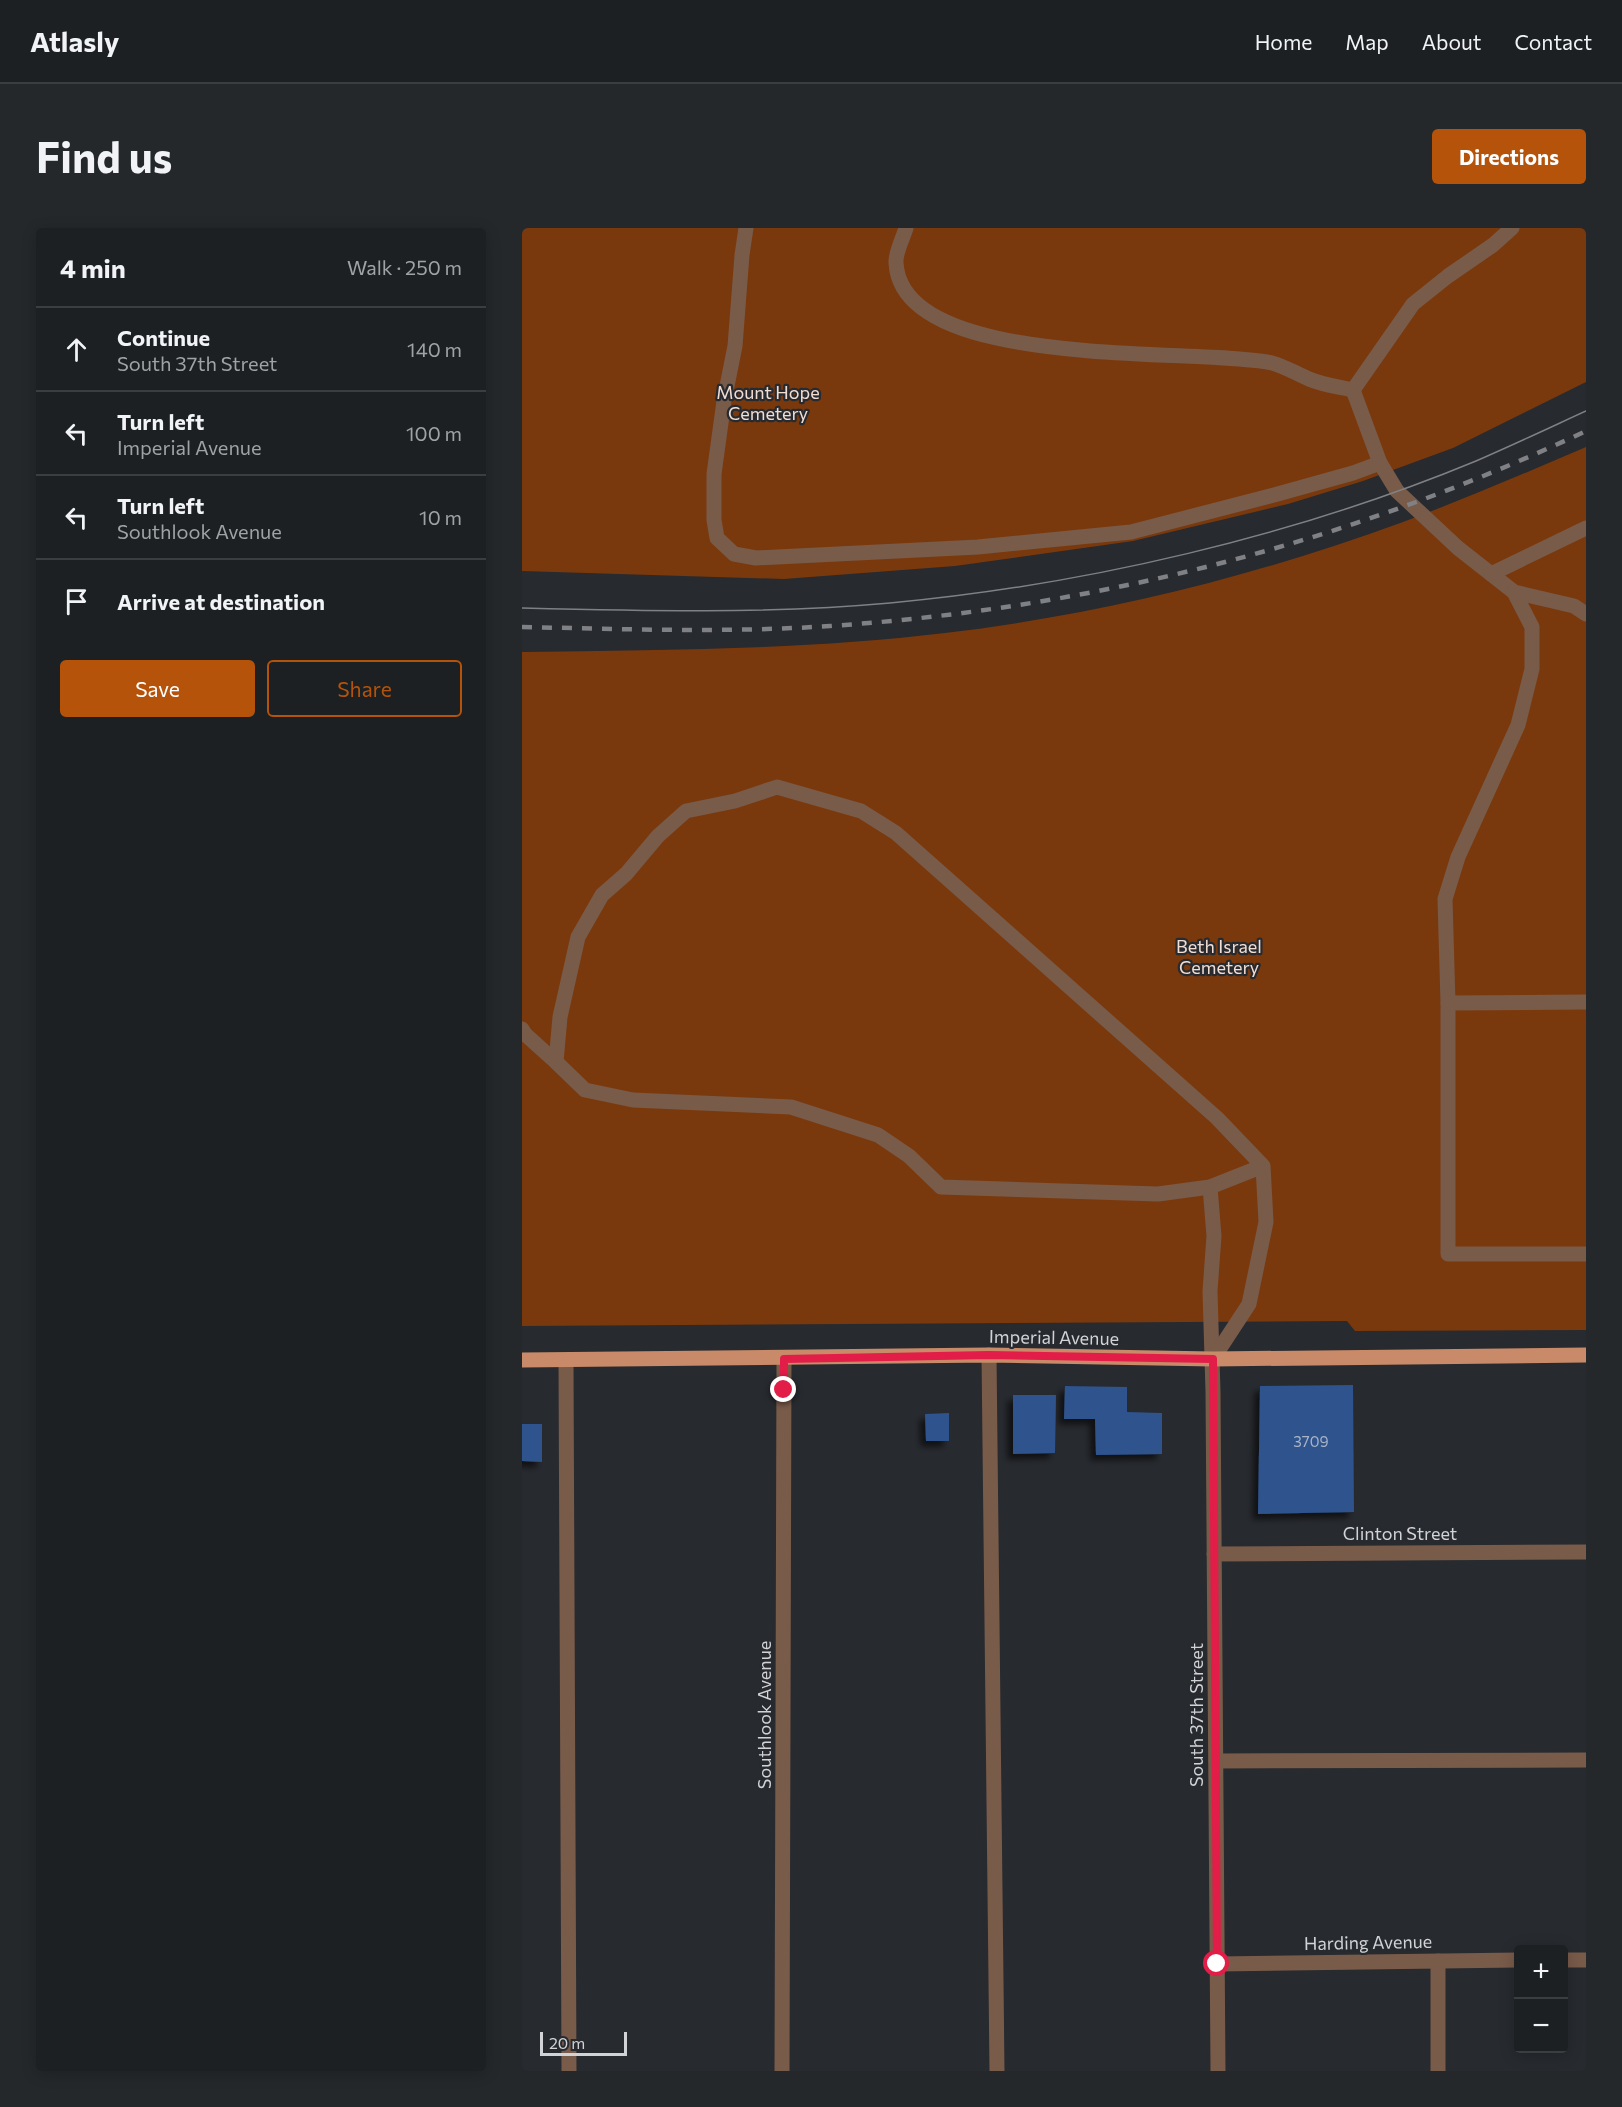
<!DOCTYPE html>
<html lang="en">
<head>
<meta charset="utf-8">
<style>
  :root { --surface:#1d2023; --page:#25282b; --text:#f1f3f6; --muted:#a0a3a6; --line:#3b3e41; --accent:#b45309 }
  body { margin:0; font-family:Commissioner,sans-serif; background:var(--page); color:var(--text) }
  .controls { position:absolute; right:18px; bottom:18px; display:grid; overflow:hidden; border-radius:6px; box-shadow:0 3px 15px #0003 }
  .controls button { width:54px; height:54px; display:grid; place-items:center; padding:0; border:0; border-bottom:2px solid var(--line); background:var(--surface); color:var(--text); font:30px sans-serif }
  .scale { position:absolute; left:18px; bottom:15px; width:87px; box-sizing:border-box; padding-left:6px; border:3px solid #d1d3d6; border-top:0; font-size:16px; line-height:21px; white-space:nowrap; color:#d1d3d6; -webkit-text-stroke:4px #272a2f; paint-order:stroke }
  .stop { position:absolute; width:18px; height:18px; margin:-14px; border:4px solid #e11d48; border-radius:50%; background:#fff }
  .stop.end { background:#e11d48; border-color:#fff; box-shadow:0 2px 6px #0008 }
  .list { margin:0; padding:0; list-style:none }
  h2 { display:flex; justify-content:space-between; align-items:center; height:78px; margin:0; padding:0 24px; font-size:26px }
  h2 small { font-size:20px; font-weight:400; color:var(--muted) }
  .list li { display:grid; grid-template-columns:39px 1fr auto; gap:18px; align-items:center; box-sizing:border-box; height:84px; padding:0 24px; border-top:2px solid var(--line) }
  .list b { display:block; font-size:22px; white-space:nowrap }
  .list p { margin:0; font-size:20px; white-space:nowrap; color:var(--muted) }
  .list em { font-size:20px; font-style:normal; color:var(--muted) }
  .actions { display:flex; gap:12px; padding:18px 24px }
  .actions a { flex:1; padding:14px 0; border:2px solid var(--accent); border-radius:6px; text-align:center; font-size:21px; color:var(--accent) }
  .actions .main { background:var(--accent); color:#fff }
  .icon { flex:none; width:33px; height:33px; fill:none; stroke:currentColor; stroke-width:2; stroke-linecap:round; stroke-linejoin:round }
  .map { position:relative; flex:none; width:1064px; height:1843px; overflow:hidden; border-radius:6px }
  header { display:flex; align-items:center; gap:36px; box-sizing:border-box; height:84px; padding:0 30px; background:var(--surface); border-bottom:2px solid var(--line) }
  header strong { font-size:28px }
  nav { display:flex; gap:33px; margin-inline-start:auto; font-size:21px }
  .intro { display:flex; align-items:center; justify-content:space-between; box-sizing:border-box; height:144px; padding:0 36px }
  h1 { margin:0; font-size:42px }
  .button { padding:15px 27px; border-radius:6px; background:var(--accent); color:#fff; font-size:21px; font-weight:700 }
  main { display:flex; gap:36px; padding:0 36px }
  aside { flex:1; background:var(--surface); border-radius:6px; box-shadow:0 3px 15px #0003 }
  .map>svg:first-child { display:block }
  .green { fill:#7a390d }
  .building { fill:#2e538d; filter:url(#shadow) }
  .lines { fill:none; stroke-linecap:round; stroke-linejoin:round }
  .minor { stroke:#795b4a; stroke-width:15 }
  .major { stroke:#c88a68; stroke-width:15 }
  .tram { stroke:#7f8185; stroke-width:1.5 }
  .rail { stroke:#7f8185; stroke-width:4.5; stroke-dasharray:10 10; stroke-linecap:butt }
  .route { stroke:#e11d48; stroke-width:8 }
  .labels { text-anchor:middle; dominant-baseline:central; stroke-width:4.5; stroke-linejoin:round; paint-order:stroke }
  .number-label { font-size:15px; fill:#a8b3c4 }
  .park-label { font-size:18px; fill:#f2ddd3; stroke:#272a2f }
  .street-label { font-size:18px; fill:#d1d3d6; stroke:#272a2f }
</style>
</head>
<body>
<header>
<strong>Atlasly</strong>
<nav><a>Home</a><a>Map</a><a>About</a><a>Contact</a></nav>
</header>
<div class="intro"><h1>Find us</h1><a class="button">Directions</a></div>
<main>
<aside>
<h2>4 min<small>Walk · 250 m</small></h2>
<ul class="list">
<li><svg class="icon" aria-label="ahead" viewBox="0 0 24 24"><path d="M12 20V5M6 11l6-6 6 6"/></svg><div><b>Continue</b><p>South 37th Street</p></div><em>140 m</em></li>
<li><svg class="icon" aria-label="left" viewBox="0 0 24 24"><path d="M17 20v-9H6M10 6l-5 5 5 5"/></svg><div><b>Turn left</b><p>Imperial Avenue</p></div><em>100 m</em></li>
<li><svg class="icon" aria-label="left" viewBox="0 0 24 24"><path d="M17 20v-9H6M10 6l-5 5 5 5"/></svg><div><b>Turn left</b><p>Southlook Avenue</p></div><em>10 m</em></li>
<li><svg class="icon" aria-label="arrive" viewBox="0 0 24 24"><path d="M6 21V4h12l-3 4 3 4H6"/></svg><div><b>Arrive at destination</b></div></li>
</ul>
<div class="actions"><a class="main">Save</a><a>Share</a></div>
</aside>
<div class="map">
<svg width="1064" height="1843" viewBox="0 0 1064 1843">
  <defs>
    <filter id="shadow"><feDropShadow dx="-5.5" dy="5.5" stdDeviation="3" flood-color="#0009"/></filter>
  </defs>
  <rect width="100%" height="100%" fill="#272a2f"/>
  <g class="green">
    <path d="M 0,0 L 1064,0 L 1064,154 L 931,220 L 841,253 L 766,276 L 611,313 L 433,338 L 262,351 L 0,343 Z"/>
    <path d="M 1064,219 L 1064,1102 L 833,1103 L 825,1093 L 0,1098 L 0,424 C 141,422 282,422 423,405 C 578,387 734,348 881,294 C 943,271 1003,245 1064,219 Z"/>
  </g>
  <g class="building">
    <path d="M 831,1157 L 832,1284 L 736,1286 L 738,1158 Z"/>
    <path d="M 543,1158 L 605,1159 L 605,1184 L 640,1185 L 640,1226 L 574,1227 L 573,1191 L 542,1191 Z"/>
    <path d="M 491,1167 L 534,1167 L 533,1225 L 491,1226 Z"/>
    <path d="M 427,1185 L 427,1213 L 404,1213 L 403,1186 Z"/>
    <path d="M 0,1196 L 20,1196 L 20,1234 L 0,1233 Z"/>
  </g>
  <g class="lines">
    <g class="minor">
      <path d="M 224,0 L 220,27 L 213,118 L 202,173 L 192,246 L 192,292 L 195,310 L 212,326 L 234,330 L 456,319 L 609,304 L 752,267 L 831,245 L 858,235"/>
      <path d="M 384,0 C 381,10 373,25 374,35 C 380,144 675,119 750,135 C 762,138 775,146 787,151 C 801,157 817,159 831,162"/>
      <path d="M 831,162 L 858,235 L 875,263 L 936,320 L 992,364 L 1010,399 L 1010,441 L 996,497 L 936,629 L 923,671 L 926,775 L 926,1026 L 1064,1026"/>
      <path d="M 831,162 L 891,76 L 926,48 L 971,17 L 990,0"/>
      <path d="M 969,346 L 1064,300"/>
      <path d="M 992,364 L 1052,378 L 1064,386"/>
      <path d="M 926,775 L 1064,774"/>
      <path d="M 0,801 L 3,806 L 34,834"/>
      <path d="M 688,959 L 692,1008 L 688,1063 L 691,1164 L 696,1843"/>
      <path d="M 467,1127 L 475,1843"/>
      <path d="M 691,1131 L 727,1076 L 744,994 L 741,938 L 695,890 L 374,605 L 339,583 L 255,559 L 213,573 L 164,583 L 136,608 L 104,646 L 80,667 L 56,709 L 38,789 L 34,834 L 63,862 L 111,872 L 269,879 L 356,907 L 387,928 L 419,959 L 636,966 L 688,959 L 741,938"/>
      <path d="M 44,1133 L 47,1843"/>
      <path d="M 692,1326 L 1064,1324"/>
      <path d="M 694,1533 L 1064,1532"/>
      <path d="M 1042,1732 L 1064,1732"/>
      <path d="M 916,1733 L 916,1843"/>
      <path d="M 695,1736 L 996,1732"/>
      <path d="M 260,1843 L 262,1131"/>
    </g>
    <path class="major" d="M 0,1132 L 467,1127 L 691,1131 L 1064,1127"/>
    <path class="tram" d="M 0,380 C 123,383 246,386 368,375 C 563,357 773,308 954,233 C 991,217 1027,200 1064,183"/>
    <path class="rail" d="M 0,399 C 102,401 205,405 308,398 C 573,380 823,316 1064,203"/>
  </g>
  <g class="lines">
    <path class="route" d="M 262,1162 L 262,1131 L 467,1127 L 691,1131 L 695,1736"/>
  </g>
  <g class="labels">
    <g class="number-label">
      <text x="789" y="1213">3709</text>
    </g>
    <g class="park-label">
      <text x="246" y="164">Mount Hope<tspan x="246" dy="21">Cemetery</tspan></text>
      <text x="697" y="718">Beth Israel<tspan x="697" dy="21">Cemetery</tspan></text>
    </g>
    <g class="street-label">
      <text transform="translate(532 1109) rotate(1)">Imperial Avenue</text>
      <text x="878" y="1305">Clinton Street</text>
      <text transform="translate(242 1487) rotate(-90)">Southlook Avenue</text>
      <text transform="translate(674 1487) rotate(-90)">South 37th Street</text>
      <text transform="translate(846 1714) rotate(-1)">Harding Avenue</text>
    </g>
  </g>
</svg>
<div class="controls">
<button>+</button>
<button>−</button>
</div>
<div class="scale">20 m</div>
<div class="stop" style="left:695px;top:1736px"></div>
<div class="stop end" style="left:262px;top:1162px"></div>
</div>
</main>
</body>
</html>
